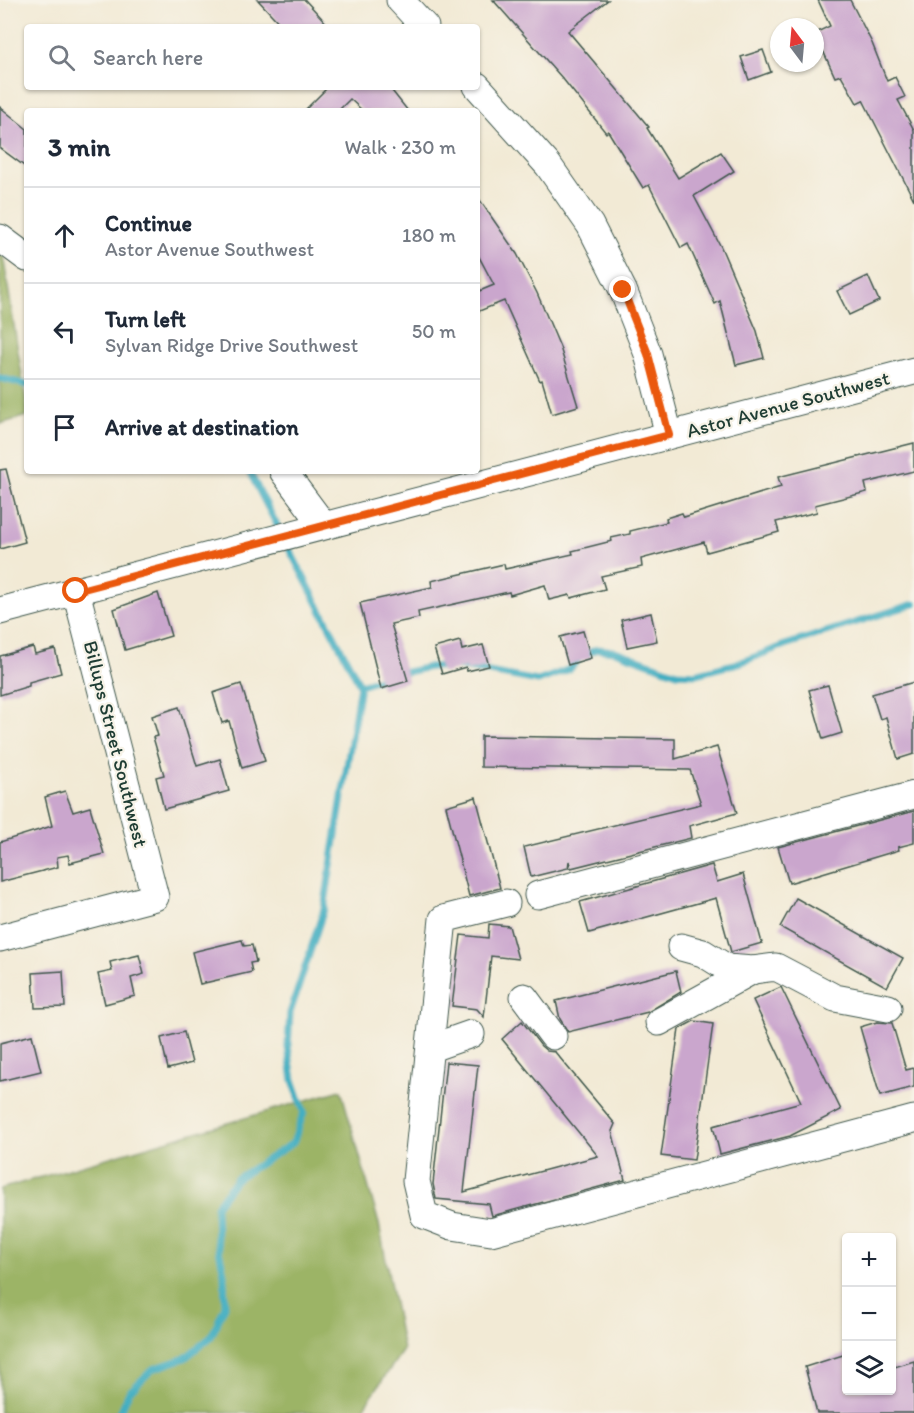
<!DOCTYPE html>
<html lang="en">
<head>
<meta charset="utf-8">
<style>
  :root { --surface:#fff; --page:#f6f6f7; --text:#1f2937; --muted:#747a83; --line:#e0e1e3 }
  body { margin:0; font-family:Itim,sans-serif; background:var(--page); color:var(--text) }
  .controls { position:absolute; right:18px; bottom:18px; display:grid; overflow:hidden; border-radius:6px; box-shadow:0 2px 4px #0004 }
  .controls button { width:54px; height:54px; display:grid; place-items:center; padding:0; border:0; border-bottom:2px solid var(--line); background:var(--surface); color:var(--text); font:30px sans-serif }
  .compass { position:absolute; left:770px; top:18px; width:54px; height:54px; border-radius:50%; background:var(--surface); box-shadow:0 2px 4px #0004; rotate:344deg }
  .stop { position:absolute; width:18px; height:18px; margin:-14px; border:4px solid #ea580c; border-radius:50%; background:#fff }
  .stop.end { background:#ea580c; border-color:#fff; box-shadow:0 2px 6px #0008 }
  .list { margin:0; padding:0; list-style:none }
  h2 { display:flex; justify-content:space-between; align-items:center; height:78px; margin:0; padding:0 24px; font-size:26px }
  h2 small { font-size:20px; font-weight:400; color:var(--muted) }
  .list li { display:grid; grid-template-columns:39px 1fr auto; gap:18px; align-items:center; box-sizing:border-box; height:96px; padding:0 24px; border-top:2px solid var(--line) }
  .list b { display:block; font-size:22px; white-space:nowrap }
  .list p { margin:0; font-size:20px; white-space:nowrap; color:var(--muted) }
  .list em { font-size:20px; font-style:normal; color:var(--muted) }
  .icon { flex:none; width:33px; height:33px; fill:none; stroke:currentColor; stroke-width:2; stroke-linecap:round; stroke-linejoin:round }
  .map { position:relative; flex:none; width:914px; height:1413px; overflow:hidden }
  .search { position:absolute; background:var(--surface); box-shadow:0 2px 4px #0004; left:24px; top:24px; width:456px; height:66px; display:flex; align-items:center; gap:15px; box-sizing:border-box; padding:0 21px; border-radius:6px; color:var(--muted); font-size:22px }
  .panel { position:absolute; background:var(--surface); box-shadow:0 2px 4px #0004; left:24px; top:108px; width:456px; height:366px; border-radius:6px }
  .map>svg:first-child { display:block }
  .forest { fill:#9cb466; stroke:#5e784d; stroke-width:1.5 }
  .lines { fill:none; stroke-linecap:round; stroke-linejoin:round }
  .stream { stroke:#42aec1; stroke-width:7 }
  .building { fill:#caa6cd }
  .minor-casing { stroke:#3f574c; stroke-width:29 }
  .minor { stroke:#fff; stroke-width:27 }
  .route { stroke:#ea580c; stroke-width:8 }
  .labels { text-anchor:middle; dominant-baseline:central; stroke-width:4.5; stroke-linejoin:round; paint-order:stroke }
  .street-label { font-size:20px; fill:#1f3d34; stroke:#f7f3e8 }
</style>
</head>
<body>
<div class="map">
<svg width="914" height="1413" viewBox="0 0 914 1413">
  <rect width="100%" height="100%" fill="#f7f3e8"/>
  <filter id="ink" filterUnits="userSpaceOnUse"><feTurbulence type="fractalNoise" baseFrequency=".0167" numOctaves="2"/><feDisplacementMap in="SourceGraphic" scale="12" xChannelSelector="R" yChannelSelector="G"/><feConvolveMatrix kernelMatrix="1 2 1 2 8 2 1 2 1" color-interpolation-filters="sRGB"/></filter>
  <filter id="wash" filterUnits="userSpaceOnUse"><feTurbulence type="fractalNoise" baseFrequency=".008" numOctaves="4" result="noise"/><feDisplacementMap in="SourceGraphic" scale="24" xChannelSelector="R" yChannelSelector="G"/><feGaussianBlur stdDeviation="1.35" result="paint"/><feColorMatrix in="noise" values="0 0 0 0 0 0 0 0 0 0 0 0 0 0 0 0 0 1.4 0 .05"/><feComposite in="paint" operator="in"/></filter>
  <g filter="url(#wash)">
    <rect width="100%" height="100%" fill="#f2ead5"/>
    <g class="forest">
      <path d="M 0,236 L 27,408 L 27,416 L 0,424 Z"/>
      <path d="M 341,1090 L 379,1224 L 403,1350 L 360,1413 L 0,1413 L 0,1189 Z"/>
    </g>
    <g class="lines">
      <g class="stream">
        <path d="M 0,378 L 27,385"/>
        <path d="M 249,471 L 281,533"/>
        <path d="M 397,674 L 430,667 L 457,666 L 538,681 L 570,669 L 580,657 L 597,649 L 615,651 L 677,673 L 696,674 L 742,662 L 785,645 L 914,604"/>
        <path d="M 360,685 L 386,677"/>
        <path d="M 120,1413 L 129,1392 L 153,1369 L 185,1358 L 211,1337 L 225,1306 L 224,1273 L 217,1240 L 216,1206 L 236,1179 L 293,1143 L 304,1112 L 293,1080 L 288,1047 L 290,1013 L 324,909 L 360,685 L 286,543"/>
      </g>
    </g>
    <g id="blocks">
      <g class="building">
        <path d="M 258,0 L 305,0 L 330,27 L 283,27 Z"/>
        <path d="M 493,0 L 608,0 L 568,31 L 649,127 L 647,128 L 678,178 L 721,152 L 734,171 L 694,196 L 721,247 L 757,331 L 764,358 L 736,365 L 720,301 L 715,304 L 688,244 L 681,248 L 649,185 L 643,188 L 608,131 L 606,133 L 563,79 Z"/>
        <path d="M 818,0 L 850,0 L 872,43 L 887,81 L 895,77 L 905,97 L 898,100 L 914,130 L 914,200 L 863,100 L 857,103 L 841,75 L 835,77 L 815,33 L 830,26 Z"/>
        <path d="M 763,50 L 771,72 L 749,80 L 741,57 Z"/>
        <path d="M 328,87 L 389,87 L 408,111 L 363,111 L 350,99 L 338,111 L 304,111 Z"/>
        <path d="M 0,107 L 27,129 L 27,168 L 0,148 Z"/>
        <path d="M 477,196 L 517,254 L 537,293 L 560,347 L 578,406 L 552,414 L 542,380 L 540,381 L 504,301 L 477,312 L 477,292 L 494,285 L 477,253 Z"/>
        <path d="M 868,276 L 879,301 L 849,315 L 837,291 Z"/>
        <path d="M 914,443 L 914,471 L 865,483 L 867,492 L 815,505 L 817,512 L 776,522 L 779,532 L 707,552 L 704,542 L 641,559 L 642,567 L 601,576 L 605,589 L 571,598 L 570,595 L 549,600 L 545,585 L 510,595 L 509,592 L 418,612 L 419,618 L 391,624 L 408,681 L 381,689 L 360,603 L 432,587 L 431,581 L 504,564 L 505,569 L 573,554 L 572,551 L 612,541 L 611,538 L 630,534 L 630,531 L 667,522 L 666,518 L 682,513 L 684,517 L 781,487 L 778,477 Z"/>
        <path d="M 6,469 L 25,542 L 0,549 L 0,470 Z"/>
        <path d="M 158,593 L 171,636 L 125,650 L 114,609 Z"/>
        <path d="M 651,613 L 657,641 L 627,647 L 621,620 Z"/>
        <path d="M 583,631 L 591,658 L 568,665 L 560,637 Z"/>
        <path d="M 460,641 L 462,650 L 483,645 L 489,666 L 467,671 L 466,667 L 442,674 L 434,648 Z"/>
        <path d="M 33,647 L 35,654 L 55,649 L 61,673 L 29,682 L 29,686 L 0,695 L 0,656 Z"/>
        <path d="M 914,682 L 914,754 L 898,759 L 886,717 L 880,719 L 872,694 Z"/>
        <path d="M 241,684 L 265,761 L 242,768 L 229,721 L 222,723 L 213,693 Z"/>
        <path d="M 828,685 L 842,733 L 823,739 L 809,690 Z"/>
        <path d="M 179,707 L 197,766 L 220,759 L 229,791 L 164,809 L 156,777 L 164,775 L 153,737 L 158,736 L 152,716 Z"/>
        <path d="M 481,736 L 675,739 L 675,759 L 717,747 L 737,813 L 689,826 L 691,838 L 571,868 L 569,861 L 568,868 L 531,877 L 524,847 L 701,804 L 690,770 L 481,767 Z"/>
        <path d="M 65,791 L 73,812 L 90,807 L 104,854 L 70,863 L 68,855 L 57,857 L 58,867 L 0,882 L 0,842 L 52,826 L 45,797 Z"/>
        <path d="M 476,797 L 500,888 L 469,896 L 446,806 Z"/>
        <path d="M 914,811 L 914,843 L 898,847 L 899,850 L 789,883 L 778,847 Z"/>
        <path d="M 712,865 L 717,882 L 743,874 L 762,943 L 731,952 L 716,898 L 589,933 L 580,902 Z"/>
        <path d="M 796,898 L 903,958 L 887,987 L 780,927 Z"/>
        <path d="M 489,924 L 509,926 L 518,959 L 491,956 L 484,1017 L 477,1009 L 452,1006 L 461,935 L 488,938 Z"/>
        <path d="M 242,940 L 244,946 L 252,945 L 256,962 L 250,963 L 252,972 L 200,984 L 192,952 Z"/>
        <path d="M 139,955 L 144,974 L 131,978 L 135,996 L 105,1004 L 98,974 L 112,971 L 110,962 Z"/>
        <path d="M 63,971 L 65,1007 L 35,1008 L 33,973 Z"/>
        <path d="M 676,971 L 681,992 L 648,1012 L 568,1032 L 560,1019 L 556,1001 Z"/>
        <path d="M 781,987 L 841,1110 L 790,1136 L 720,1154 L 713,1126 L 801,1102 L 753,1000 Z"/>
        <path d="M 522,1021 L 541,1046 L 547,1051 L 555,1052 L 615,1124 L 612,1131 L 625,1180 L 492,1216 L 489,1204 L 436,1199 L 433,1184 L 446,1062 L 478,1065 L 464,1192 L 598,1156 L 502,1039 Z"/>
        <path d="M 694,1021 L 713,1024 L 694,1160 L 661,1156 L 679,1029 Z"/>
        <path d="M 877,1022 L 892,1023 L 906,1070 L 914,1068 L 914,1087 L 880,1096 L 860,1027 Z"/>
        <path d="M 184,1032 L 192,1063 L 168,1069 L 161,1038 Z"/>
        <path d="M 32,1035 L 41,1071 L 0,1081 L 0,1043 Z"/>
        <path d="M 846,1354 L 846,1390 L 891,1390 L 891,1368 L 914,1361 L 914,1413 L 817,1413 L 805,1367 Z"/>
      </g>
    </g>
  </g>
  <g filter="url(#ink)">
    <use href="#blocks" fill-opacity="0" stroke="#3f574c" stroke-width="1.5"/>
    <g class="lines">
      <g class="minor-casing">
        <g id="minor">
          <path d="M 400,0 L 425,27"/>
          <path d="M 477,86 L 548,165 L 590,225 L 623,290 L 648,354 L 669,435"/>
          <path d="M 0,238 L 27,258"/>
          <path d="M 283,471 L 324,526"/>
          <path d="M 0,611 L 914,371"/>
          <path d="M 538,895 L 914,795"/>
          <path d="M 506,903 L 443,919 L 416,1181 L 424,1215 L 452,1226 L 491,1232 L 914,1119"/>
          <path d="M 0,938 L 155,897 L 76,591"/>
          <path d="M 681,947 L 703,953 L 727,968 L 753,970 L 776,967 L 835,998 L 888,1008"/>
          <path d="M 524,997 L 553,1036"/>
          <path d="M 659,1022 L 753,970"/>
          <path d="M 431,1048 L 471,1034"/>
        </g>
      </g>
      <use href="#minor" class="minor"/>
    </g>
  </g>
  <g class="lines" filter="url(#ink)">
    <path class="route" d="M 76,591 L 669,435 L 648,354 L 623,290"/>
  </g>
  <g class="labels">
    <g class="street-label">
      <text transform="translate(788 404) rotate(-15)">Astor Avenue Southwest</text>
      <text transform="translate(116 744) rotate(76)">Billups Street Southwest</text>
    </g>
  </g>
</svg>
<div class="controls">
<button>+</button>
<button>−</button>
<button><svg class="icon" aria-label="layers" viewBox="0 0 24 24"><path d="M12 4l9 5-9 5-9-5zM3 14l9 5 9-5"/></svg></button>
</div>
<svg class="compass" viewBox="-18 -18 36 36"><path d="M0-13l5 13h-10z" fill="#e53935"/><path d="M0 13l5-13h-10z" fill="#747a83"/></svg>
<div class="stop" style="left:76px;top:591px"></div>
<div class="stop end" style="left:623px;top:290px"></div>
<div class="search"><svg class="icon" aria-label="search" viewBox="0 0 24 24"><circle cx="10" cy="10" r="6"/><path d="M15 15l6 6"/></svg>Search here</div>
<section class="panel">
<h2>3 min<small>Walk · 230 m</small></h2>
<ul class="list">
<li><svg class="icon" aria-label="ahead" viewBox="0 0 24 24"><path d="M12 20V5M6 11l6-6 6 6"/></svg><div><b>Continue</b><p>Astor Avenue Southwest</p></div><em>180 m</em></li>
<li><svg class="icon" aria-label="left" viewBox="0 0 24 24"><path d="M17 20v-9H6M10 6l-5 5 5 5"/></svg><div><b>Turn left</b><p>Sylvan Ridge Drive Southwest</p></div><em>50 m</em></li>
<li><svg class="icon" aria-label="arrive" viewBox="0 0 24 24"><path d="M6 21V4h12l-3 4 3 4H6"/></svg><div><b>Arrive at destination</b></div></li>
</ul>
</section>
</div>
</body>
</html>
